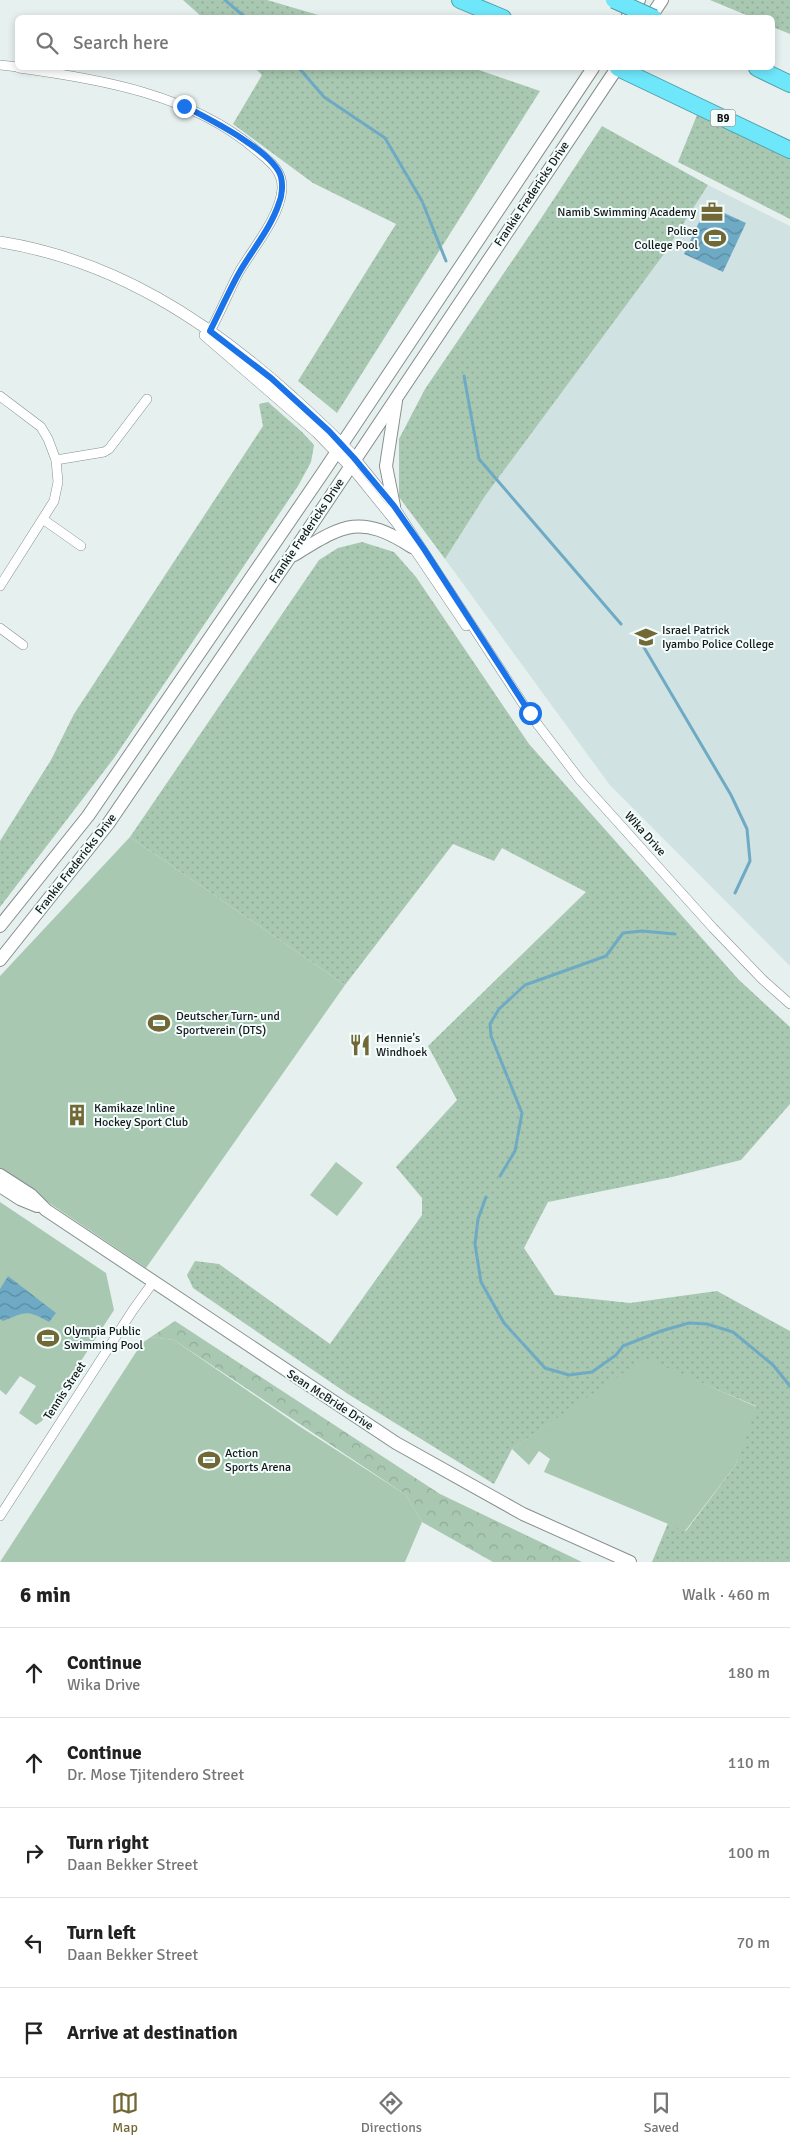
<!DOCTYPE html>
<html lang="en">
<head>
<meta charset="utf-8">
<style>
  :root { --surface:#fff; --page:#f2f2f2; --text:#222; --muted:#767676; --line:#e0e0e0; --accent:#726835 }
  body { margin:0; font-family:Signika,sans-serif; background:var(--page); color:var(--text) }
  .stop { position:absolute; width:15px; height:15px; margin:-11px; border:4px solid #1a73e8; border-radius:50%; background:#fff }
  .stop.end { background:#1a73e8; border-color:#fff; box-shadow:0 1px 5px #0008 }
  .list { margin:0; padding:0; list-style:none }
  h2 { display:flex; justify-content:space-between; align-items:center; height:65px; margin:0; padding:0 20px; font-size:21px }
  h2 small { font-size:16px; font-weight:400; color:var(--muted) }
  .list li { display:grid; grid-template-columns:32px 1fr auto; gap:15px; align-items:center; box-sizing:border-box; height:90px; padding:0 20px; border-top:1px solid var(--line) }
  .list b { display:block; font-size:19px; white-space:nowrap }
  .list p { margin:0; font-size:16px; white-space:nowrap; color:var(--muted) }
  .list em { font-size:16px; font-style:normal; color:var(--muted) }
  .icon { flex:none; width:28px; height:28px; fill:none; stroke:currentColor; stroke-width:2; stroke-linecap:round; stroke-linejoin:round }
  .map { position:relative; flex:none; width:790px; height:1562px; overflow:hidden }
  .search { position:absolute; background:var(--surface); box-shadow:0 2px 8px #0003; left:15px; right:15px; top:15px; height:55px; display:flex; align-items:center; gap:12px; box-sizing:border-box; padding:0 18px; border-radius:8px; color:var(--muted); font-size:19px }
  .sheet { height:515px; background:var(--surface) }
  nav { display:flex; justify-content:space-around; align-items:center; box-sizing:border-box; height:70px; border-top:1px solid var(--line); background:var(--surface); font-size:14px; color:var(--muted) }
  nav a { display:grid; justify-items:center; gap:2px }
  nav .on { color:var(--accent) }
  .map>svg:first-child { display:block }
  .built { fill:#d0e3e2 }
  .grass { fill:url(#grass-dots) }
  .park { fill:url(#park-crowns) }
  .pitch { fill:#a8c8b1 }
  .water { fill:url(#water-waves) }
  .lines { fill:none; stroke-linecap:round; stroke-linejoin:round }
  .stream { stroke:#6faac5; stroke-width:3 }
  .minor-casing { stroke:#858f8e; stroke-width:10 }
  .tertiary-casing { stroke:#858f8e; stroke-width:12 }
  .secondary-casing { stroke:#858f8e; stroke-width:14 }
  .motorway-casing { stroke:#509fac; stroke-width:18 }
  .minor { stroke:#fff; stroke-width:9 }
  .tertiary { stroke:#fff; stroke-width:11 }
  .secondary { stroke:#fff; stroke-width:12 }
  .motorway { stroke:#6fe7fb; stroke-width:16 }
  .motorway-bridge-casing { stroke:#509fac; stroke-width:18; stroke-linecap:butt }
  .motorway-bridge { stroke:#6fe7fb; stroke-width:16 }
  .route { stroke:#1a73e8; stroke-width:6 }
  .labels { text-anchor:middle; dominant-baseline:central; stroke-width:4; stroke-linejoin:round; paint-order:stroke }
  .shield { fill:#f3fdfc; stroke:#585d5d; stroke-width:1 }
  .shield-label { font-size:11px; font-weight:bold; fill:#161919 }
  .street-label { font-size:12px; fill:#161919; stroke:#f3fdfc }
  .poi-label { font-size:12px; fill:#161919; stroke:#f3fdfc; text-anchor:start }
</style>
</head>
<body>
<div class="map">
<svg width="790" height="1562" viewBox="0 0 790 1562">
  <defs>
    <pattern id="grass-dots" width="8" height="8" patternUnits="userSpaceOnUse" patternTransform="scale(1.25)"><rect width="8" height="8" fill="#a8c8b1"/><path d="M2 2h.1M6 6h.1" fill="none" stroke="#90ab98" stroke-width="1.8" stroke-linecap="round"/></pattern>
    <pattern id="park-crowns" width="20" height="18" patternUnits="userSpaceOnUse" patternTransform="scale(1.25)"><rect width="20" height="18" fill="#a8c8b1"/><path d="M2 6a3 3 0 1 1 6 0M12 15a3 3 0 1 1 6 0" fill="none" stroke="#90ab98"/></pattern>
    <pattern id="water-waves" width="16" height="10" patternUnits="userSpaceOnUse" patternTransform="scale(1.25)"><rect width="16" height="10" fill="#6faac5"/><path d="M0 5q4-4 8 0t8 0" fill="none" stroke="#5a8a9f"/></pattern>
  </defs>
  <rect width="100%" height="100%" fill="#e6f0ef"/>
  <path class="built" d="M 708,185 L 790,226 L 790,966 L 609,784 L 445,559 L 485,496 L 664,254 Z"/>
  <g class="grass">
    <path d="M 183,0 L 267,0 L 325,17 L 202,17 Z"/>
    <path d="M 710,0 L 790,0 L 790,34 L 773,27 L 772,18 L 751,17 Z"/>
    <path d="M 255,68 L 473,68 L 540,91 L 337,413 L 298,381 L 396,224 L 313,183 L 233,124 L 262,75 Z"/>
    <path d="M 697,115 L 790,158 L 790,219 L 678,162 Z"/>
    <path d="M 602,126 L 708,185 L 664,254 L 485,496 L 445,559 L 399,497 L 399,439 L 425,389 L 540,220 Z"/>
    <path d="M 268,402 L 302,432 L 314,445 L 311,462 L 298,486 L 114,758 L 0,907 L 0,841 L 51,760 L 74,714 L 263,426 L 259,404 Z"/>
    <path d="M 362,542 L 394,552 L 416,577 L 529,744 L 739,980 L 790,1027 L 790,1104 L 741,1160 L 672,1177 L 548,1202 L 524,1248 L 555,1295 L 630,1303 L 717,1291 L 790,1331 L 790,1562 L 652,1562 L 668,1523 L 686,1531 L 735,1466 L 756,1406 L 645,1359 L 512,1449 L 494,1484 L 348,1394 L 193,1288 L 187,1275 L 195,1261 L 219,1264 L 330,1344 L 422,1215 L 422,1198 L 396,1167 L 457,1100 L 428,1046 L 586,892 L 502,848 L 494,861 L 453,844 L 345,985 L 130,837 L 319,560 L 338,548 Z"/>
  </g>
  <path class="park" d="M 175,1321 L 440,1494 L 582,1562 L 493,1562 L 422,1522 L 406,1495 L 174,1340 L 151,1337 Z"/>
  <g class="pitch">
    <path d="M 130,837 L 345,985 L 146,1268 L 0,1170 L 0,976 Z"/>
    <path d="M 336,1162 L 363,1183 L 337,1216 L 310,1195 Z"/>
    <path d="M 0,1202 L 106,1273 L 114,1310 L 42,1421 L 36,1425 L 19,1413 L 36,1386 L 20,1376 L 6,1395 L 0,1390 Z"/>
    <path d="M 151,1337 L 174,1340 L 299,1426 L 406,1495 L 422,1522 L 405,1562 L 0,1562 L 142,1343 Z"/>
    <path d="M 645,1358 L 757,1407 L 735,1466 L 685,1531 L 544,1472 L 550,1459 L 539,1451 L 529,1465 L 512,1449 Z"/>
  </g>
  <g class="water">
    <path d="M 707,205 L 746,223 L 723,272 L 684,254 Z"/>
    <path d="M 8,1276 L 56,1313 L 49,1322 C 26,1309 26,1312 3,1321 L 0,1319 L 0,1289 Z"/>
  </g>
  <g class="lines">
    <g class="stream">
      <path d="M 225,0 L 246,18"/>
      <path d="M 299,68 L 324,97 L 385,138 L 422,201 L 446,261"/>
      <path d="M 464,376 L 479,459 L 621,624"/>
      <path d="M 642,644 L 731,795 L 747,829 L 750,861 L 735,893"/>
      <path d="M 500,1176 L 515,1151 L 522,1113 L 491,1036 L 490,1024 L 499,1009 L 525,985 L 606,956 L 623,933 L 642,931 L 675,934"/>
      <path d="M 486,1197 L 478,1219 L 475,1244 L 481,1282 L 504,1323 L 545,1368 L 569,1375 L 592,1372 L 616,1355 L 623,1346 L 661,1331 L 689,1323 L 707,1324 L 733,1332 L 773,1365 L 790,1386"/>
    </g>
    <g class="minor-casing">
      <g id="minor">
        <path d="M 0,65 L 18,67"/>
        <path d="M 19,68 C 101,79 192,95 256,150 C 269,161 283,170 282,189 C 280,217 253,248 239,272 C 228,293 219,316 207,337"/>
        <path d="M 0,396 L 41,427 L 48,439 L 56,460 L 58,482 L 54,501 L 0,586"/>
        <path d="M 355,458 L 394,506 L 529,713 L 580,780 L 713,928 L 762,979 L 790,1004"/>
        <path d="M 56,460 L 104,452 L 109,449 L 147,399"/>
        <path d="M 350,466 L 397,524 L 466,626"/>
        <path d="M 44,520 L 81,546"/>
        <path d="M 0,628 L 23,645"/>
        <path d="M 0,1516 L 133,1310 L 154,1281"/>
      </g>
    </g>
    <g class="tertiary-casing">
      <g id="tertiary">
        <path d="M 0,242 C 114,260 208,321 292,397 C 314,417 335,436 355,458"/>
        <path d="M 205,335 L 317,432 L 350,466"/>
      </g>
    </g>
    <g class="secondary-casing">
      <g id="secondary">
        <path d="M 627,18 L 639,0"/>
        <path d="M 650,18 L 662,0"/>
        <path d="M 394,506 L 386,466 L 396,401"/>
        <path d="M 294,555 C 343,525 359,513 412,547"/>
        <path d="M 0,926 L 88,816 L 322,474 L 593,68"/>
        <path d="M 0,960 L 108,824 L 290,557 L 617,68"/>
        <path d="M 0,1175 L 31,1195 L 46,1210 L 396,1443 L 523,1514 L 630,1562"/>
        <path d="M 0,1186 L 20,1199 L 37,1206"/>
      </g>
    </g>
    <g class="motorway-casing">
      <g id="motorway">
        <path d="M 460,0 L 503,18"/>
        <path d="M 618,68 L 790,150"/>
        <path d="M 757,68 L 790,84"/>
      </g>
    </g>
    <use href="#minor" class="minor"/>
    <use href="#tertiary" class="tertiary"/>
    <use href="#secondary" class="secondary"/>
    <use href="#motorway" class="motorway"/>
    <g class="motorway-bridge-casing">
      <path id="motorway-bridge" d="M 614,0 L 654,18"/>
    </g>
    <use href="#motorway-bridge" class="motorway-bridge"/>
  </g>
  <g class="lines">
    <path class="route" d="M 184,106 C 207,118 274,151 281,177 C 283,185 282,196 279,203 C 271,228 252,250 239,273 C 229,291 220,311 210,331 L 271,378 L 329,431 L 354,458 L 394,506 L 424,549 L 530,713"/>
  </g>
  <defs>
    <g id="office-bare" transform="scale(1.725)"><path d="M-6-3h4V-5.5h4V-3h4V5H-6ZM-1-4.5V-3h2v-1.5ZM-6 0V1H6V0Z" fill="#726835" stroke="#f3fdfc" stroke-width="2.5" paint-order="stroke"/></g>
    <g id="stadium-bare" transform="scale(1.725)"><path d="M0-5a6.5 5 0 1 0 0 10a6.5 5 0 1 0 0-10ZM-3.5-1.8h7v3.6h-7Z" fill="#726835" stroke="#f3fdfc" stroke-width="2.5" paint-order="stroke"/></g>
    <g id="university-bare" transform="scale(1.725)"><path d="M0-5L7-2L0 1L-7-2ZM-4 1L0 2.5L4 1V4Q0 6-4 4Z" fill="#726835" stroke="#f3fdfc" stroke-width="2.5" paint-order="stroke"/></g>
    <g id="restaurant-bare" transform="scale(1.725)"><path d="M-5-6h1v4h1v-4h1v4h1v-4h1v5L-1.5 .5V6h-2V.5L-5-1ZM5-6V6H3V1.5H1.5Q1.5-4 5-6Z" fill="#726835" stroke="#f3fdfc" stroke-width="2.5" paint-order="stroke"/></g>
    <g id="building-bare" transform="scale(1.725)"><path d="M-4-6H4V6H1V3H-1V6H-4ZM-2.5-4.3h1.7v1.8h-1.7ZM.8-4.3h1.7v1.8H.8ZM-2.5-1h1.7V.8h-1.7ZM.8-1h1.7V.8H.8Z" fill="#726835" stroke="#f3fdfc" stroke-width="2.5" paint-order="stroke"/></g>
  </defs>
  <g fill-rule="evenodd">
    <use href="#office-bare" x="712" y="212"/>
    <use href="#stadium-bare" x="715" y="238"/>
    <use href="#university-bare" x="646" y="637"/>
    <use href="#stadium-bare" x="159" y="1023"/>
    <use href="#restaurant-bare" x="360" y="1045"/>
    <use href="#building-bare" x="77" y="1115"/>
    <use href="#stadium-bare" x="48" y="1338"/>
    <use href="#stadium-bare" x="209" y="1460"/>
  </g>
  <g class="labels">
    <rect class="shield" x="710.5" y="109.5" width="25" height="17" rx="4"/>
    <g class="shield-label">
      <text x="723" y="118">B9</text>
    </g>
    <g class="street-label">
      <text transform="translate(532 194) rotate(-56)">Frankie Fredericks Drive</text>
      <text transform="translate(307 531) rotate(-56)">Frankie Fredericks Drive</text>
      <text transform="translate(645 834) rotate(48)">Wika Drive</text>
      <text transform="translate(76 864) rotate(-52)">Frankie Fredericks Drive</text>
      <text transform="translate(65 1391) rotate(-57)">Tennis Street</text>
      <text transform="translate(330 1400) rotate(33)">Sean McBride Drive</text>
    </g>
    <g class="poi-label">
      <text x="696" y="212" text-anchor="end">Namib Swimming Academy</text>
      <text x="698" y="231" text-anchor="end">Police<tspan x="698" dy="14">College Pool</tspan></text>
      <text x="662" y="630">Israel Patrick<tspan x="662" dy="14">Iyambo Police College</tspan></text>
      <text x="176" y="1016">Deutscher Turn- und<tspan x="176" dy="14">Sportverein (DTS)</tspan></text>
      <text x="376" y="1038">Hennie's<tspan x="376" dy="14">Windhoek</tspan></text>
      <text x="94" y="1108">Kamikaze Inline<tspan x="94" dy="14">Hockey Sport Club</tspan></text>
      <text x="64" y="1331">Olympia Public<tspan x="64" dy="14">Swimming Pool</tspan></text>
      <text x="225" y="1453">Action<tspan x="225" dy="14">Sports Arena</tspan></text>
    </g>
  </g>
</svg>
<div class="stop" style="left:530px;top:713px"></div>
<div class="stop end" style="left:184px;top:106px"></div>
<div class="search"><svg class="icon" aria-label="search" viewBox="0 0 24 24"><circle cx="10" cy="10" r="6"/><path d="M15 15l6 6"/></svg>Search here</div>
</div>
<section class="sheet">
<h2>6 min<small>Walk · 460 m</small></h2>
<ul class="list">
<li><svg class="icon" aria-label="ahead" viewBox="0 0 24 24"><path d="M12 20V5M6 11l6-6 6 6"/></svg><div><b>Continue</b><p>Wika Drive</p></div><em>180 m</em></li>
<li><svg class="icon" aria-label="ahead" viewBox="0 0 24 24"><path d="M12 20V5M6 11l6-6 6 6"/></svg><div><b>Continue</b><p>Dr. Mose Tjitendero Street</p></div><em>110 m</em></li>
<li><svg class="icon" aria-label="right" viewBox="0 0 24 24"><path d="M7 20v-9h11M14 6l5 5-5 5"/></svg><div><b>Turn right</b><p>Daan Bekker Street</p></div><em>100 m</em></li>
<li><svg class="icon" aria-label="left" viewBox="0 0 24 24"><path d="M17 20v-9H6M10 6l-5 5 5 5"/></svg><div><b>Turn left</b><p>Daan Bekker Street</p></div><em>70 m</em></li>
<li><svg class="icon" aria-label="arrive" viewBox="0 0 24 24"><path d="M6 21V4h12l-3 4 3 4H6"/></svg><div><b>Arrive at destination</b></div></li>
</ul>
</section>
<nav>
<a class="on"><svg class="icon" aria-label="map" viewBox="0 0 24 24"><path d="M3 6l6-2 6 2 6-2v14l-6 2-6-2-6 2zM9 4v14M15 6v14"/></svg>Map</a>
<a><svg class="icon" aria-label="directions" viewBox="0 0 24 24"><path d="M12 3l9 9-9 9-9-9zM9 14v-3h6M13 9l2 2-2 2"/></svg>Directions</a>
<a><svg class="icon" aria-label="saved" viewBox="0 0 24 24"><path d="M7 4h10v16l-5-4-5 4z"/></svg>Saved</a>
</nav>
</body>
</html>
